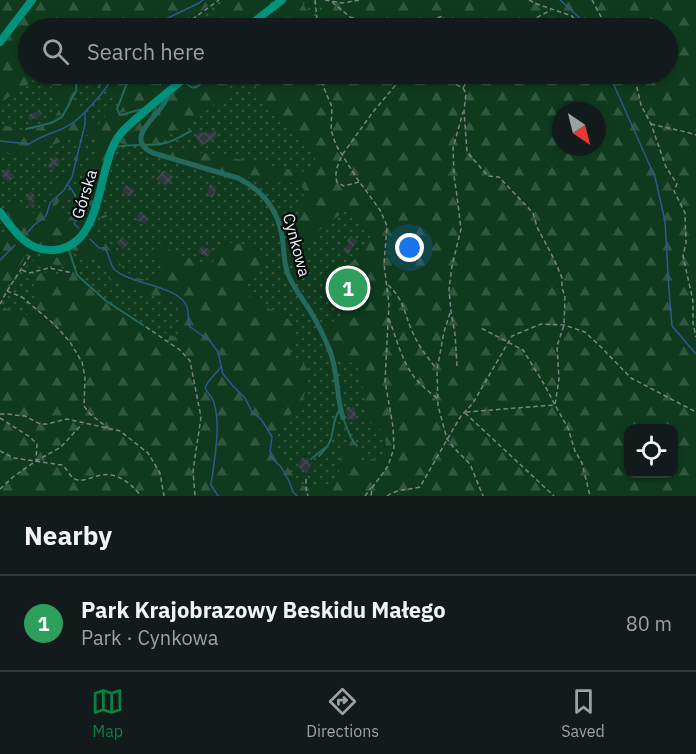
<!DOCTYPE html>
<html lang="en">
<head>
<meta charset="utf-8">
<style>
  :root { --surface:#121a1b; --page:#1f2728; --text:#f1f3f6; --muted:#9ca1a3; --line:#31383a; --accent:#0b8043 }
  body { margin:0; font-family:"IBM Plex Sans",sans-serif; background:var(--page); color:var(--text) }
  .controls { position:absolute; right:18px; bottom:18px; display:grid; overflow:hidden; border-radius:12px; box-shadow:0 2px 4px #0004 }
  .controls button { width:54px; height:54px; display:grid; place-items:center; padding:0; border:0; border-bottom:2px solid var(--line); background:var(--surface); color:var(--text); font:30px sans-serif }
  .compass { position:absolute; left:552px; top:102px; width:54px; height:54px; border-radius:50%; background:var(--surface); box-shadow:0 2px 4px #0004; rotate:145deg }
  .you { position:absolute; left:410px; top:248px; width:21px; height:21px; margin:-15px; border:4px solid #fff; border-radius:50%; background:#1a73e8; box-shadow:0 0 0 9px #1a73e833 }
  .badge { display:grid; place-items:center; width:39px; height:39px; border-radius:50%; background:var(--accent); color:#fff; font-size:20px; font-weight:700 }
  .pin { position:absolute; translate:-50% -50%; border:3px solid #fff; box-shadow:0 2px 6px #0006 }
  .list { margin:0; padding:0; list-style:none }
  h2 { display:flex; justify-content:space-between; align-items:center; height:78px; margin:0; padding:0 24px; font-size:26px }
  h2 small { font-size:20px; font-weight:400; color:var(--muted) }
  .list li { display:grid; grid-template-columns:39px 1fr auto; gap:18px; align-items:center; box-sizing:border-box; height:96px; padding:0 24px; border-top:2px solid var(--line) }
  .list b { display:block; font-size:22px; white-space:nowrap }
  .list p { margin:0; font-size:20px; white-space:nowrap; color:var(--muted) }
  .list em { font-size:20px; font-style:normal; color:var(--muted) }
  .icon { flex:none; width:33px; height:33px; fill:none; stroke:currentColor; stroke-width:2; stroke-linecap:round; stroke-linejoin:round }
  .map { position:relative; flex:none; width:696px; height:496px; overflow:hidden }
  .search { position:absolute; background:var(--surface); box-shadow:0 2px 4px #0004; left:18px; right:18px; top:18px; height:66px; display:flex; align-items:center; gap:15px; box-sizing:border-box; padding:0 21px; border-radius:33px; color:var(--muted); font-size:22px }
  .sheet { height:174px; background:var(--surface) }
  nav { display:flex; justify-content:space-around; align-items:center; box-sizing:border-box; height:84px; border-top:2px solid var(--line); background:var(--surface); font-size:16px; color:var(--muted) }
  nav a { display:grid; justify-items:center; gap:3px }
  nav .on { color:var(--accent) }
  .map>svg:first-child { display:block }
  .grass { fill:url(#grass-dots); fill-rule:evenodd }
  .forest { fill:url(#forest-firs); fill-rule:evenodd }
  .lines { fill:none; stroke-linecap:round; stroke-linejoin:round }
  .stream { stroke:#2e598e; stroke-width:1.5 }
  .building { fill:url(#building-cross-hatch) }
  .path { stroke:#7b8485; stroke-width:1.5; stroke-dasharray:4.5 3; stroke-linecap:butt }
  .lane { stroke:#24695c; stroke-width:2 }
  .street { stroke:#24695c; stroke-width:5 }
  .secondary { stroke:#00927d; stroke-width:8 }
  .labels { text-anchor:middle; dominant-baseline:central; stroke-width:4.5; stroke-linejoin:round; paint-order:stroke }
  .street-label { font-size:16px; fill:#edf4f5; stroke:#070b0b }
</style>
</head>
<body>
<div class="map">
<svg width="696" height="496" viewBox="0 0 696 496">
  <defs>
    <pattern id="grass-dots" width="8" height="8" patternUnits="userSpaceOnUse" patternTransform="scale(1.5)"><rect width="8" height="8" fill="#0f3a1e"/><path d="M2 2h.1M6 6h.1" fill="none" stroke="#32573f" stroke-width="1.8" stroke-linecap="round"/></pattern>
    <pattern id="forest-firs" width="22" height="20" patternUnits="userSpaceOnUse" patternTransform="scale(1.5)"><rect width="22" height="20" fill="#0f3a1e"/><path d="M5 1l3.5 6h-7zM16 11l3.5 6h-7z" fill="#32573f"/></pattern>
    <pattern id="building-cross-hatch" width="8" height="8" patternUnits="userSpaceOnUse" patternTransform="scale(1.5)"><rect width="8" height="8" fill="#2e373c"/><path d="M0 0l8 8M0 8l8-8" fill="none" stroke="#424b4f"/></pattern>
  </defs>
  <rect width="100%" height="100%" fill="#182324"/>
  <path class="grass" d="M 0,0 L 696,0 L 696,496 L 0,496 ZM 28,28 L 668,28 L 668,74 L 28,74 ZM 561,111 L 597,111 L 597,147 L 561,147 ZM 628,428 L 674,428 L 674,474 L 628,474 Z"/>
  <g class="forest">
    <path d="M 0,0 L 29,0 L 0,38 Z"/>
    <path d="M 38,0 L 215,0 L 192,19 L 177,28 L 28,28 L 28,74 L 76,74 C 75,78 76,84 75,89 C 73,99 65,113 57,119 L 56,115 L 62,104 L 47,80 L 41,75 L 3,101 L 0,105 L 0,47 L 20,20 Z"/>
    <path d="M 230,0 L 277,0 L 242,28 L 200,28 Z"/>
    <path d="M 286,0 L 302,0 C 305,10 310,17 321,18 L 324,15 L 322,11 L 322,0 L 696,0 L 696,496 L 0,496 L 0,305 L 11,311 L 27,315 L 35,306 L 36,295 L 33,282 L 37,275 L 44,272 L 53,276 L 66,273 L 64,267 C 50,261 38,268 26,269 C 34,253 53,255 69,250 L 73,269 L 77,277 L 106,303 L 146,329 L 148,326 L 175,337 C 187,322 181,311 170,298 L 163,300 L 108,278 L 111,272 L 94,252 L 83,258 L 77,255 L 71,249 L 82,240 L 87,234 L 92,237 L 96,233 L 103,240 L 126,272 L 137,278 L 154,281 L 168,269 L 152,251 L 160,244 L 175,253 L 211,266 L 220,245 C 235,240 242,245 257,249 L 263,260 L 245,289 L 251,299 L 288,319 L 296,329 C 294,337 289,351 291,358 L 302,361 L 310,373 L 307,387 L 302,401 L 278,429 L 278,449 L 290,471 L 303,486 L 311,488 L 327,487 L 338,478 L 341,459 L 338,450 L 352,440 L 358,448 L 362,462 L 381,457 L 386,444 L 384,434 L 379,427 L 370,423 L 366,416 L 366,399 L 357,366 L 346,360 L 334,360 L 321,328 L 347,313 L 331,290 L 330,283 L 355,259 L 372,234 L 347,209 L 300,245 L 290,234 L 292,222 L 302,210 L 304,189 L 297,184 L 249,177 L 247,181 L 153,152 L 144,146 L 160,145 L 172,150 L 214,154 L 301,172 L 315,168 L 315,155 L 294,132 L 270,110 L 252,80 L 245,74 L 668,74 L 668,28 L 251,28 ZM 561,111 L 597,111 L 597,147 L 561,147 ZM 628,428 L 674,428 L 674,474 L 628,474 Z"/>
    <path d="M 122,74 L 130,79 L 126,85 L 117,104 L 107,90 L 114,76 Z"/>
    <path d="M 148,74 L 186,74 L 145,106 L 120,113 L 118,106 L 128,86 Z"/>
    <path d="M 209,74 L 244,74 L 233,78 L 226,96 L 204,112 L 175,130 L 160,143 L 143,144 L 145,128 L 168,101 L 172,92 L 183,84 L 190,91 L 199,92 L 206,86 Z"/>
    <path d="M 164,98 L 164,100 L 147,121 L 139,143 L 123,144 L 118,142 L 122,135 Z"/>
    <path d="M 70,106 L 98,125 L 114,106 L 116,107 L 117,113 L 118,115 L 138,111 L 139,113 L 122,128 L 85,229 C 76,239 75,240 62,244 C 32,253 20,232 5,210 L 12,200 L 38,216 L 46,201 L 64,180 L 79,149 L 82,150 C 83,172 67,193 53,209 L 66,219 L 81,197 L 99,141 L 88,135 L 66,140 L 27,154 L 0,153 L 0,124 L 26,131 L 59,121 L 66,114 Z"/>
    <path d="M 9,230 L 29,247 L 29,250 L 0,299 L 0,236 Z"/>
  </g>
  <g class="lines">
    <g class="stream">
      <path d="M 560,0 L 583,21 L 589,28"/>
      <path d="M 147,28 L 199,3 L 203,0"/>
      <path d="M 609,74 L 655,177 L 665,221 L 669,290 L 672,326 L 696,354"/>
      <path d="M 0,141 L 29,144 C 50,130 66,133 85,112"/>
      <path d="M 68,185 C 78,196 82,211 74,224 L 79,228"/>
      <path d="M 28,232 L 34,225 L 46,216 L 50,203 L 64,190 L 72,177 L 85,124 L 85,112 C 96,100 108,89 113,74"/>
      <path d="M 90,239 L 99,248 L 105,248 C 109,254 110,264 114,269 C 130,285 179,285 187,307 C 189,312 188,320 189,326 L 210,341 L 218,352 L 223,374 L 232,385 L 245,398 L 252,412 L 261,419 L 266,427 L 272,437 L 270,452 L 272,458 L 281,467 L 289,481 L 293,492 L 297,496"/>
      <path d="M 0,260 L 15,245"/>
      <path d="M 218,496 L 211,485 C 214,461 222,423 213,400 C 211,396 207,392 205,388 L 208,382 L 221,367"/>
    </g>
  </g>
  <g class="building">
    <path d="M 40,110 L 42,114 L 37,117 L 38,118 L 36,119 L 35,118 L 29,121 L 28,117 L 29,117 L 29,115 Z"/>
    <path d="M 214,130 L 218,136 L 201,146 L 195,135 L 202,131 L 203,133 L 206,131 L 208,134 Z"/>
    <path d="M 55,156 L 60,161 L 53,170 L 47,166 Z"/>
    <path d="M 7,168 L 15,177 L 8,182 L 1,175 Z"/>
    <path d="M 164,170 L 174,177 L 166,186 L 156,179 Z"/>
    <path d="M 210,184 L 217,187 L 213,198 L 206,195 Z"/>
    <path d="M 126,185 L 134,190 L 130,197 L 122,192 Z"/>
    <path d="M 30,191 L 36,196 L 33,199 L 35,200 L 33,203 L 35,205 L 33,208 L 27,205 L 30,201 L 25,198 Z"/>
    <path d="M 138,213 L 149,217 L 146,224 L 136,220 Z"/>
    <path d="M 351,236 L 358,241 L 350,250 L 351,250 L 348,254 L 343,251 L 349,243 L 347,241 Z"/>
    <path d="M 123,237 L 129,243 L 122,249 L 117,243 Z"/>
    <path d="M 202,246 L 211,250 L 207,257 L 198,252 Z"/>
    <path d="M 347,407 L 355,407 L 356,420 L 347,419 L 347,413 L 346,413 L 346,410 L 347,410 Z"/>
    <path d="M 302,458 L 306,460 L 307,458 L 309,460 L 308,461 L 312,463 L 307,473 L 298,467 Z"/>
  </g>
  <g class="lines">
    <g class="path">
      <path d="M 315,0 L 318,28"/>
      <path d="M 325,0 L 342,3 L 360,0"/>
      <path d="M 529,0 L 537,4 L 572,16 L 581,28"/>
      <path d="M 592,0 L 607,28"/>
      <path d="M 332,2 L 350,17 L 360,20 L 391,25 L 424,22 L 443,16 L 445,21 L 442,28"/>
      <path d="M 180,28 L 219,0"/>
      <path d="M 517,28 L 551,10"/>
      <path d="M 320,74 L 321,81 L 332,107 L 331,130 L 336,145 L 356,177 L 380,210 L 387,226 L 384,264 L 389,304 L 385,381 L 393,427 L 394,448 L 388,466 L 372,488 L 371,496"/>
      <path d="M 446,74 L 453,83 L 463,88 L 466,93 L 464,111 L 467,152 L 488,176 L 499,177 L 533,213 L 537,227 L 554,259 L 562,278 L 562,288 L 565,296 L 564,325 L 557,346 L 559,379 L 555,405 L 568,428 L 575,451 L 582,463 L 590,496"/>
      <path d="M 629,74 L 636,84 L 641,105 L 651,124 L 666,167 L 677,184 L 674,191 L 685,213 L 686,243 L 683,256 L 693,301 L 693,323 L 696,337"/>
      <path d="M 463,88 L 471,74"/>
      <path d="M 651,124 C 666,128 681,130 696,135"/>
      <path d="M 359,182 L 344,186 L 337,182 C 334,173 338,164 342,155 L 373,112 L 405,74"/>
      <path d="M 22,270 L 29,273 L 49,268 L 73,273"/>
      <path d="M 388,285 C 404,299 404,313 412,331 C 418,345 427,357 436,368"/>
      <path d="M 7,291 L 22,297 L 55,325 L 70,342 L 82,362 L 85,377 L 84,406 L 90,414 L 108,428"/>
      <path d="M 0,304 L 7,291 L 31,254"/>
      <path d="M 450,313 L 444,332 L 437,370 L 438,406 L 447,439 L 454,448 L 470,464 L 483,496"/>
      <path d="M 389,319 C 396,337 401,358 412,374 C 418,383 428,391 437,398"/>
      <path d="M 146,327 L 180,350 L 190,361 L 201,417 L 193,471 L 195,496"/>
      <path d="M 457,366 L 455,334 L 451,312 L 449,289 L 452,266 L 461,229 L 457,196 L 454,176 L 453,148 L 463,112"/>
      <path d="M 466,412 L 555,405 L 544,384 L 523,350 L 481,328"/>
      <path d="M 465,413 L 554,496"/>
      <path d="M 0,414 L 7,414 L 25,416 L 40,424 L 47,424 L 67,419 L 120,431 L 148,453 L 160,473 L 164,496"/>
      <path d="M 0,418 L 30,437 L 37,444 L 36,460"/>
      <path d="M 0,451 L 14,458 L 62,465 C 68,469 71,480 78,480 C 86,481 94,476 102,475 C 117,472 132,484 141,496"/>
      <path d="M 306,479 L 306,489 L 308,496"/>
      <path d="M 0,489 L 13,477 L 36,461 L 61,447 L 82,424"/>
      <path d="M 365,496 L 371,488"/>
      <path d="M 387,496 C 397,489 408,490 420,487 L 452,431 L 461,416 L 473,403 L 512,336 L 541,324 L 564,325 L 585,332 L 601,347 L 631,378 L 696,412"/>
    </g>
    <g class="lane">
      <path d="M 135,74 L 126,86 L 117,109 L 120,115 L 143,109"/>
      <path d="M 184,80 C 193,94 202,86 205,74"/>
      <path d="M 99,86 L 106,74"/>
      <path d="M 26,129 L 51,123 L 62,117 L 76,91 L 77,74"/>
      <path d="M 116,147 C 132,143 149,147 165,143 C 174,141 183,135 191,131"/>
      <path d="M 102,217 L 106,216"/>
      <path d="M 68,247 L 77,275 L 106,301 L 143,325"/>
      <path d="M 343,418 L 351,438 L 357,446"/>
      <path d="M 319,456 C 324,451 329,445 331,439 C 334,428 333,418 340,410"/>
      <path d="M 311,459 L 326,447"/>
    </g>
    <path class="street" d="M 169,91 C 168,95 168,97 166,100 C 159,116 122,139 153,153 L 238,178 C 264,191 280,213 283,243 C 284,253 284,264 288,274 C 293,287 302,298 309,309 C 317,322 324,336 330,351 C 338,372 336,396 343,418"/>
    <g class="secondary">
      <path d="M 246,28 L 282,0"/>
      <path d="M 0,42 L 32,0"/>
      <path d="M 0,212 C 13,230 28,252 53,250 C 104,247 96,170 118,137 C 125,127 135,120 144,112 C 159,99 175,86 190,74"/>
    </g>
  </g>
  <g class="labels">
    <g class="street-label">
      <text transform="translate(84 194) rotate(-73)">Górska</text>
      <text transform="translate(297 245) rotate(75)">Cynkowa</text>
    </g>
  </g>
</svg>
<div class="controls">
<button><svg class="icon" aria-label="locate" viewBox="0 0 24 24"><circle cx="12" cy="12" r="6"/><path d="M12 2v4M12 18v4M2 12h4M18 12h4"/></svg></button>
</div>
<svg class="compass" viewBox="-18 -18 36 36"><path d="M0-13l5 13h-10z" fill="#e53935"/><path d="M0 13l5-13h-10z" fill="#9ca1a3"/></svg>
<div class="you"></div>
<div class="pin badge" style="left:348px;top:288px;background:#2e9e5b">1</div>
<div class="search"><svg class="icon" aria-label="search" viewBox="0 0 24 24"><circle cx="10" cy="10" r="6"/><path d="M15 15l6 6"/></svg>Search here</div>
</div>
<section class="sheet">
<h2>Nearby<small></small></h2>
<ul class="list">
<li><span class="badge" style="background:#2e9e5b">1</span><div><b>Park Krajobrazowy Beskidu Małego</b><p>Park · Cynkowa</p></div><em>80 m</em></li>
</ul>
</section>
<nav>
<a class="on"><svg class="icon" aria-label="map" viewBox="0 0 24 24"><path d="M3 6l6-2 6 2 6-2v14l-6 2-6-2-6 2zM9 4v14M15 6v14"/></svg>Map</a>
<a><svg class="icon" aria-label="directions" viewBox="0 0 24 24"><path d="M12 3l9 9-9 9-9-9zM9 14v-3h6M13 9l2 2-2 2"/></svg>Directions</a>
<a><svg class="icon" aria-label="saved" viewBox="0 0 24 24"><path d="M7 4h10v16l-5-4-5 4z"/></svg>Saved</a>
</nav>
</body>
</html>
